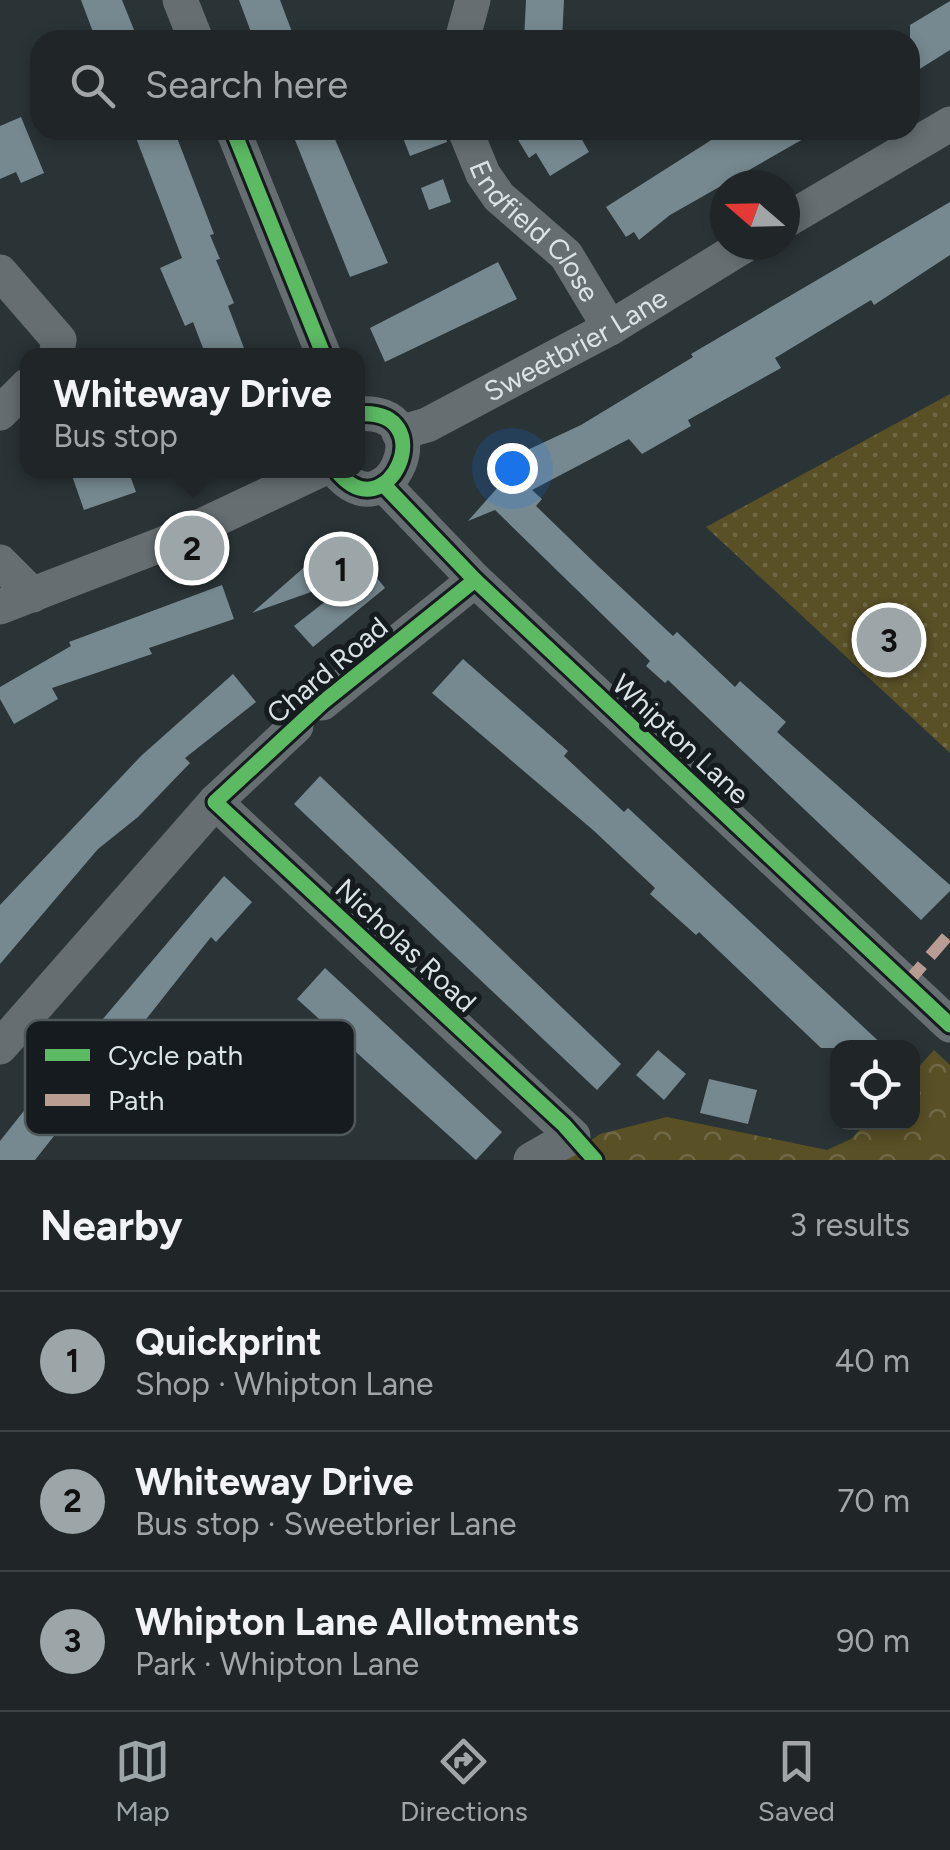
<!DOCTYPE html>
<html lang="en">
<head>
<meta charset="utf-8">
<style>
  :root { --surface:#202628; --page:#282e30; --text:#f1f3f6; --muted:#a2a5a8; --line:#3d4345; --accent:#9ca6a9 }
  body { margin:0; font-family:Figtree,sans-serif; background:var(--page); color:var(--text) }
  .controls { position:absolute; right:30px; bottom:30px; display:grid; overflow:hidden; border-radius:20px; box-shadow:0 5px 15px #0003 }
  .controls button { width:90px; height:90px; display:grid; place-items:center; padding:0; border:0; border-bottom:2px solid var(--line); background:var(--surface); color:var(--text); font:50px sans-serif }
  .compass { position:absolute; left:710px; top:170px; width:90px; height:90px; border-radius:50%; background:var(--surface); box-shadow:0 5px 15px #0003; rotate:290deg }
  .you { position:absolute; left:512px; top:468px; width:35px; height:35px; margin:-25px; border:8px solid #fff; border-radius:50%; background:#1a73e8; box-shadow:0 0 0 15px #1a73e833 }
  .badge { display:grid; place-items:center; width:65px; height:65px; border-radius:50%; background:var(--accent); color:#111; font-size:32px; font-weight:700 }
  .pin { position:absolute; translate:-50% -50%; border:5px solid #fff; box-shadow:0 2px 10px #0006 }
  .popup { position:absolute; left:20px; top:348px; width:345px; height:130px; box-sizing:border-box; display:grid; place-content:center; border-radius:20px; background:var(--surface); filter:drop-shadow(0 2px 8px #0005); font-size:32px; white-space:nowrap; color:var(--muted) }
  .popup b { font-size:38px; color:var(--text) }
  .popup::after { content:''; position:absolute; left:50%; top:100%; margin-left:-20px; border:20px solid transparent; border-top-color:var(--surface) }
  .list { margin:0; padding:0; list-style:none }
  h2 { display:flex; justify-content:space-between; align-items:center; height:130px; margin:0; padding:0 40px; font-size:42px }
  h2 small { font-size:32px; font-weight:400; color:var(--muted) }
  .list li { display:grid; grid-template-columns:65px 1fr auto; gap:30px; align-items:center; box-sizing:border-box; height:140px; padding:0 40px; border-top:2px solid var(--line) }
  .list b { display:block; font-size:38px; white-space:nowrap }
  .list p { margin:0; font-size:32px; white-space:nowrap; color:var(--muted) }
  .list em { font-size:32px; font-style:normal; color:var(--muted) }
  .icon { flex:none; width:55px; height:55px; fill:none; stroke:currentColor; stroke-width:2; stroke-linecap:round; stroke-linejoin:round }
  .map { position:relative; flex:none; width:950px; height:1160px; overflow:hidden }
  .search { position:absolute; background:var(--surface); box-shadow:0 5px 15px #0003; left:30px; right:30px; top:30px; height:110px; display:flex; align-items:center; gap:25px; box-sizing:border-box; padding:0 35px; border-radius:30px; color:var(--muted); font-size:38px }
  .sheet { height:550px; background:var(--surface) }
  nav { display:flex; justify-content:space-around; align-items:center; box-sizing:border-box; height:140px; border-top:2px solid var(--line); background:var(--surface); font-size:28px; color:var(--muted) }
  nav a { display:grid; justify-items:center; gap:5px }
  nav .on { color:var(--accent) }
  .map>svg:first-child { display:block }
  .grass { fill:url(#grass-dots) }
  .park { fill:url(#park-crowns) }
  .building { fill:#768990 }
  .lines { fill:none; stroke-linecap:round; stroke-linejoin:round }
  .minor { stroke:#666e71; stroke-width:35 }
  .quiet { stroke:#b99d93; stroke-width:12; stroke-dasharray:25 12; stroke-linecap:butt }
  .cycleway-casing { stroke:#151b1e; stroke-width:21 }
  .cycleway { stroke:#5cba63; stroke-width:15 }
  .labels { text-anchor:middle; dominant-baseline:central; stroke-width:10; stroke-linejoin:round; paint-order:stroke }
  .street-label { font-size:28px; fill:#dae4e7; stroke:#151b1e }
  .key { fill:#151b1e; stroke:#50575a; stroke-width:2.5 }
  .key-label { font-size:28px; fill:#dae4e7 }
</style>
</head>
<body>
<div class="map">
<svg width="950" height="1160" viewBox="0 0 950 1160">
  <defs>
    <pattern id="grass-dots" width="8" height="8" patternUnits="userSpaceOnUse" patternTransform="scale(2.5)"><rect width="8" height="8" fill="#595026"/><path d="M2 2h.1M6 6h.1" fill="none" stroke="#706946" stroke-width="1.8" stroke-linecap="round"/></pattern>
    <pattern id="park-crowns" width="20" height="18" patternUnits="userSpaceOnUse" patternTransform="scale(2.5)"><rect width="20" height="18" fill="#595026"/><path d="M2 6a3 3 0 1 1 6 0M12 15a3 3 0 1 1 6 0" fill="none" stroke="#706946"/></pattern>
  </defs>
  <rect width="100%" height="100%" fill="#2a3336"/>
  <path class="grass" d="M 950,394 L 950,753 L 706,527 Z"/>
  <path class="park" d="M 934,1050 L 950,1065 L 950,1160 L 562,1160 L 600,1134 L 667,1117 L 827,1150 L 851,1139 L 866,1123 L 912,1122 L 913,1073 Z"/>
  <g class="building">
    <path d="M 81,0 L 122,0 L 138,40 L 96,40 Z"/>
    <path d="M 239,0 L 280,0 L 295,40 L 254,40 Z"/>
    <path d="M 526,0 L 564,0 L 562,40 L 524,40 Z"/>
    <path d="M 950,1 L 950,50 L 910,75 L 910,25 Z"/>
    <path d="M 21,117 L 44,173 L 21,183 L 16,172 L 0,179 L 0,126 Z"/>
    <path d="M 133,130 L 174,130 L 214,234 L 210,235 L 220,259 L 216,260 L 234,303 L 228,306 L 247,356 L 206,356 L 193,322 L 185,326 L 160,268 L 182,258 Z"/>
    <path d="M 291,130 L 331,130 L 388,263 L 350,277 Z"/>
    <path d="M 400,130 L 444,130 L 447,142 L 410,156 Z"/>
    <path d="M 512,130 L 576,130 L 563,140 L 577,131 L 589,152 L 550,176 L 536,153 L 529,158 Z"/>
    <path d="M 727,130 L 819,130 L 670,215 L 639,240 L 634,232 L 626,237 L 606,207 Z"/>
    <path d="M 443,179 L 451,202 L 429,210 L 421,188 Z"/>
    <path d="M 950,202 L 950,255 L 874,305 L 871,300 L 775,358 L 781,368 L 688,420 L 691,426 L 642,454 L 629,439 L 532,490 L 542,499 L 536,506 L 599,567 L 673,636 L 677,632 L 735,687 L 740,681 L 786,722 L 777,732 L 950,885 L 950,891 L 921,920 L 668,680 L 665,683 L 646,666 L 650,661 L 495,510 L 468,521 L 499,486 L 494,482 L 521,453 L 581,425 L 693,357 L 691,354 Z"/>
    <path d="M 498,262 L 517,299 L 385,362 L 370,328 Z"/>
    <path d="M 70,470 L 128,470 L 136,492 L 84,510 Z"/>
    <path d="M 342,534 L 385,588 L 313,647 L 294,626 L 359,575 L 252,613 Z"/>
    <path d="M 222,585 L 234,619 L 149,648 L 152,654 L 52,688 L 58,699 L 14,724 L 0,699 L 0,687 L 71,646 L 69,642 Z"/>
    <path d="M 463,659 L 568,751 L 564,756 L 624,812 L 628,808 L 886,1048 L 821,1048 L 699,932 L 696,935 L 650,894 L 655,888 L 593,830 L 432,693 Z"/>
    <path d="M 233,674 L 256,702 L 185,758 L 190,763 L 138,817 L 98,849 L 0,964 L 0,905 L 141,756 Z"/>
    <path d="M 320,776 L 621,1064 L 597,1090 L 294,804 Z"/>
    <path d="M 224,876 L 252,902 L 216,942 L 211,937 L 35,1160 L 0,1160 L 0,1141 L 77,1044 L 80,1046 Z"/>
    <path d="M 325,968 L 502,1132 L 476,1160 L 297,999 Z"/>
    <path d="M 658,1050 L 686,1074 L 664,1100 L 636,1075 Z"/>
    <path d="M 709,1079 L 757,1090 L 748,1124 L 700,1113 Z"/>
  </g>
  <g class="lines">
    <g class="minor">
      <path d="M 180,0 L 196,40"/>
      <path d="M 462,40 L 473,0"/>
      <path d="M 233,130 L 324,356"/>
      <path id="s1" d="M 465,130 L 483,174 L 499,197 L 566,255 L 610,328"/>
      <path d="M 785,221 L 950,124"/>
      <path d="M 0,272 L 59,340 L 56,356"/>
      <path d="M 0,413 L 27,386"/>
      <path id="s2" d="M 399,433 L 427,425 L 610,328 L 745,245"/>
      <path d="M 336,470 C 388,537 445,406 357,414"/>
      <path d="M 383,484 L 475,580 L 950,1025"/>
      <path d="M 0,562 L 33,595"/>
      <path d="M 0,607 L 163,544 L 320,470"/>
      <path d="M 322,703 L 475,580"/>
      <path d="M 215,802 L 573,1136 L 531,1160"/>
      <path d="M 0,1047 L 215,802 L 296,726"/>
    </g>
    <path class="quiet" d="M 906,984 L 950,933"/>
    <g class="cycleway-casing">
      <g id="cycleway">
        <path d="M 233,130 L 324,356"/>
        <path d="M 336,470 C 388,537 445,406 357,414"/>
        <path d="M 383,484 L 475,580 L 950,1025"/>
        <path d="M 475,580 L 322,703 L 215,802 L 564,1125 L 595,1160"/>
      </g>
    </g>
    <use href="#cycleway" class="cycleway"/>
  </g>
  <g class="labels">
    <g class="street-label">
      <text stroke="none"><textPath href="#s1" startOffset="125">Endfield Close</textPath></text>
      <text stroke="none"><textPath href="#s2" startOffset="198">Sweetbrier Lane</textPath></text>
      <text transform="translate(327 670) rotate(-40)">Chard Road</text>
      <text transform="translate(681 739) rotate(43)">Whipton Lane</text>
      <text transform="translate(406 945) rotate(43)">Nicholas Road</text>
    </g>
  </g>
  <rect x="25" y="1020" width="330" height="115" rx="15" class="key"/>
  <rect x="45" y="1049" width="45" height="12" fill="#5cba63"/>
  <rect x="45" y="1094" width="45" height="12" fill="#b99d93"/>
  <g class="key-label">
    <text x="108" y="1065">Cycle path</text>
    <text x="108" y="1110">Path</text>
  </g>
</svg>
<div class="controls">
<button><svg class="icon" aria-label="locate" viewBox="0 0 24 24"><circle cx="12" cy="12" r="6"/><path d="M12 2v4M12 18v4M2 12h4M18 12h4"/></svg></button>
</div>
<svg class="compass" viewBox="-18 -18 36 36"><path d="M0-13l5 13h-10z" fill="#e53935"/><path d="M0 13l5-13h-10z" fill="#a2a5a8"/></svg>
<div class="you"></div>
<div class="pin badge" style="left:341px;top:569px">1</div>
<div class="pin badge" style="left:192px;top:548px">2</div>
<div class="popup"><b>Whiteway Drive</b>Bus stop</div>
<div class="pin badge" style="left:889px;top:640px">3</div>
<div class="search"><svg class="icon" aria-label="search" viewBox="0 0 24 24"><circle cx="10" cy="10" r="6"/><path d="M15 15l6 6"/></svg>Search here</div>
</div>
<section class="sheet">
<h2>Nearby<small>3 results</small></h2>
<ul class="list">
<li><span class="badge">1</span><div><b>Quickprint</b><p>Shop · Whipton Lane</p></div><em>40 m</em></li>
<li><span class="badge">2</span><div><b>Whiteway Drive</b><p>Bus stop · Sweetbrier Lane</p></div><em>70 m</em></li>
<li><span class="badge">3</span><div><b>Whipton Lane Allotments</b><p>Park · Whipton Lane</p></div><em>90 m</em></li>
</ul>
</section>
<nav>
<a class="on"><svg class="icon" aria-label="map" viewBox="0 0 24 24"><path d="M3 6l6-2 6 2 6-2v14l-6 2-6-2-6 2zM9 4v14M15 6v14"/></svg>Map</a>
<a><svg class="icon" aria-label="directions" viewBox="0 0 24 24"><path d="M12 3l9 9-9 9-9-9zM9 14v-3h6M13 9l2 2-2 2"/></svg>Directions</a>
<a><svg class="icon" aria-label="saved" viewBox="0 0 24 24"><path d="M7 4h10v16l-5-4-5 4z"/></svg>Saved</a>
</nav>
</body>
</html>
